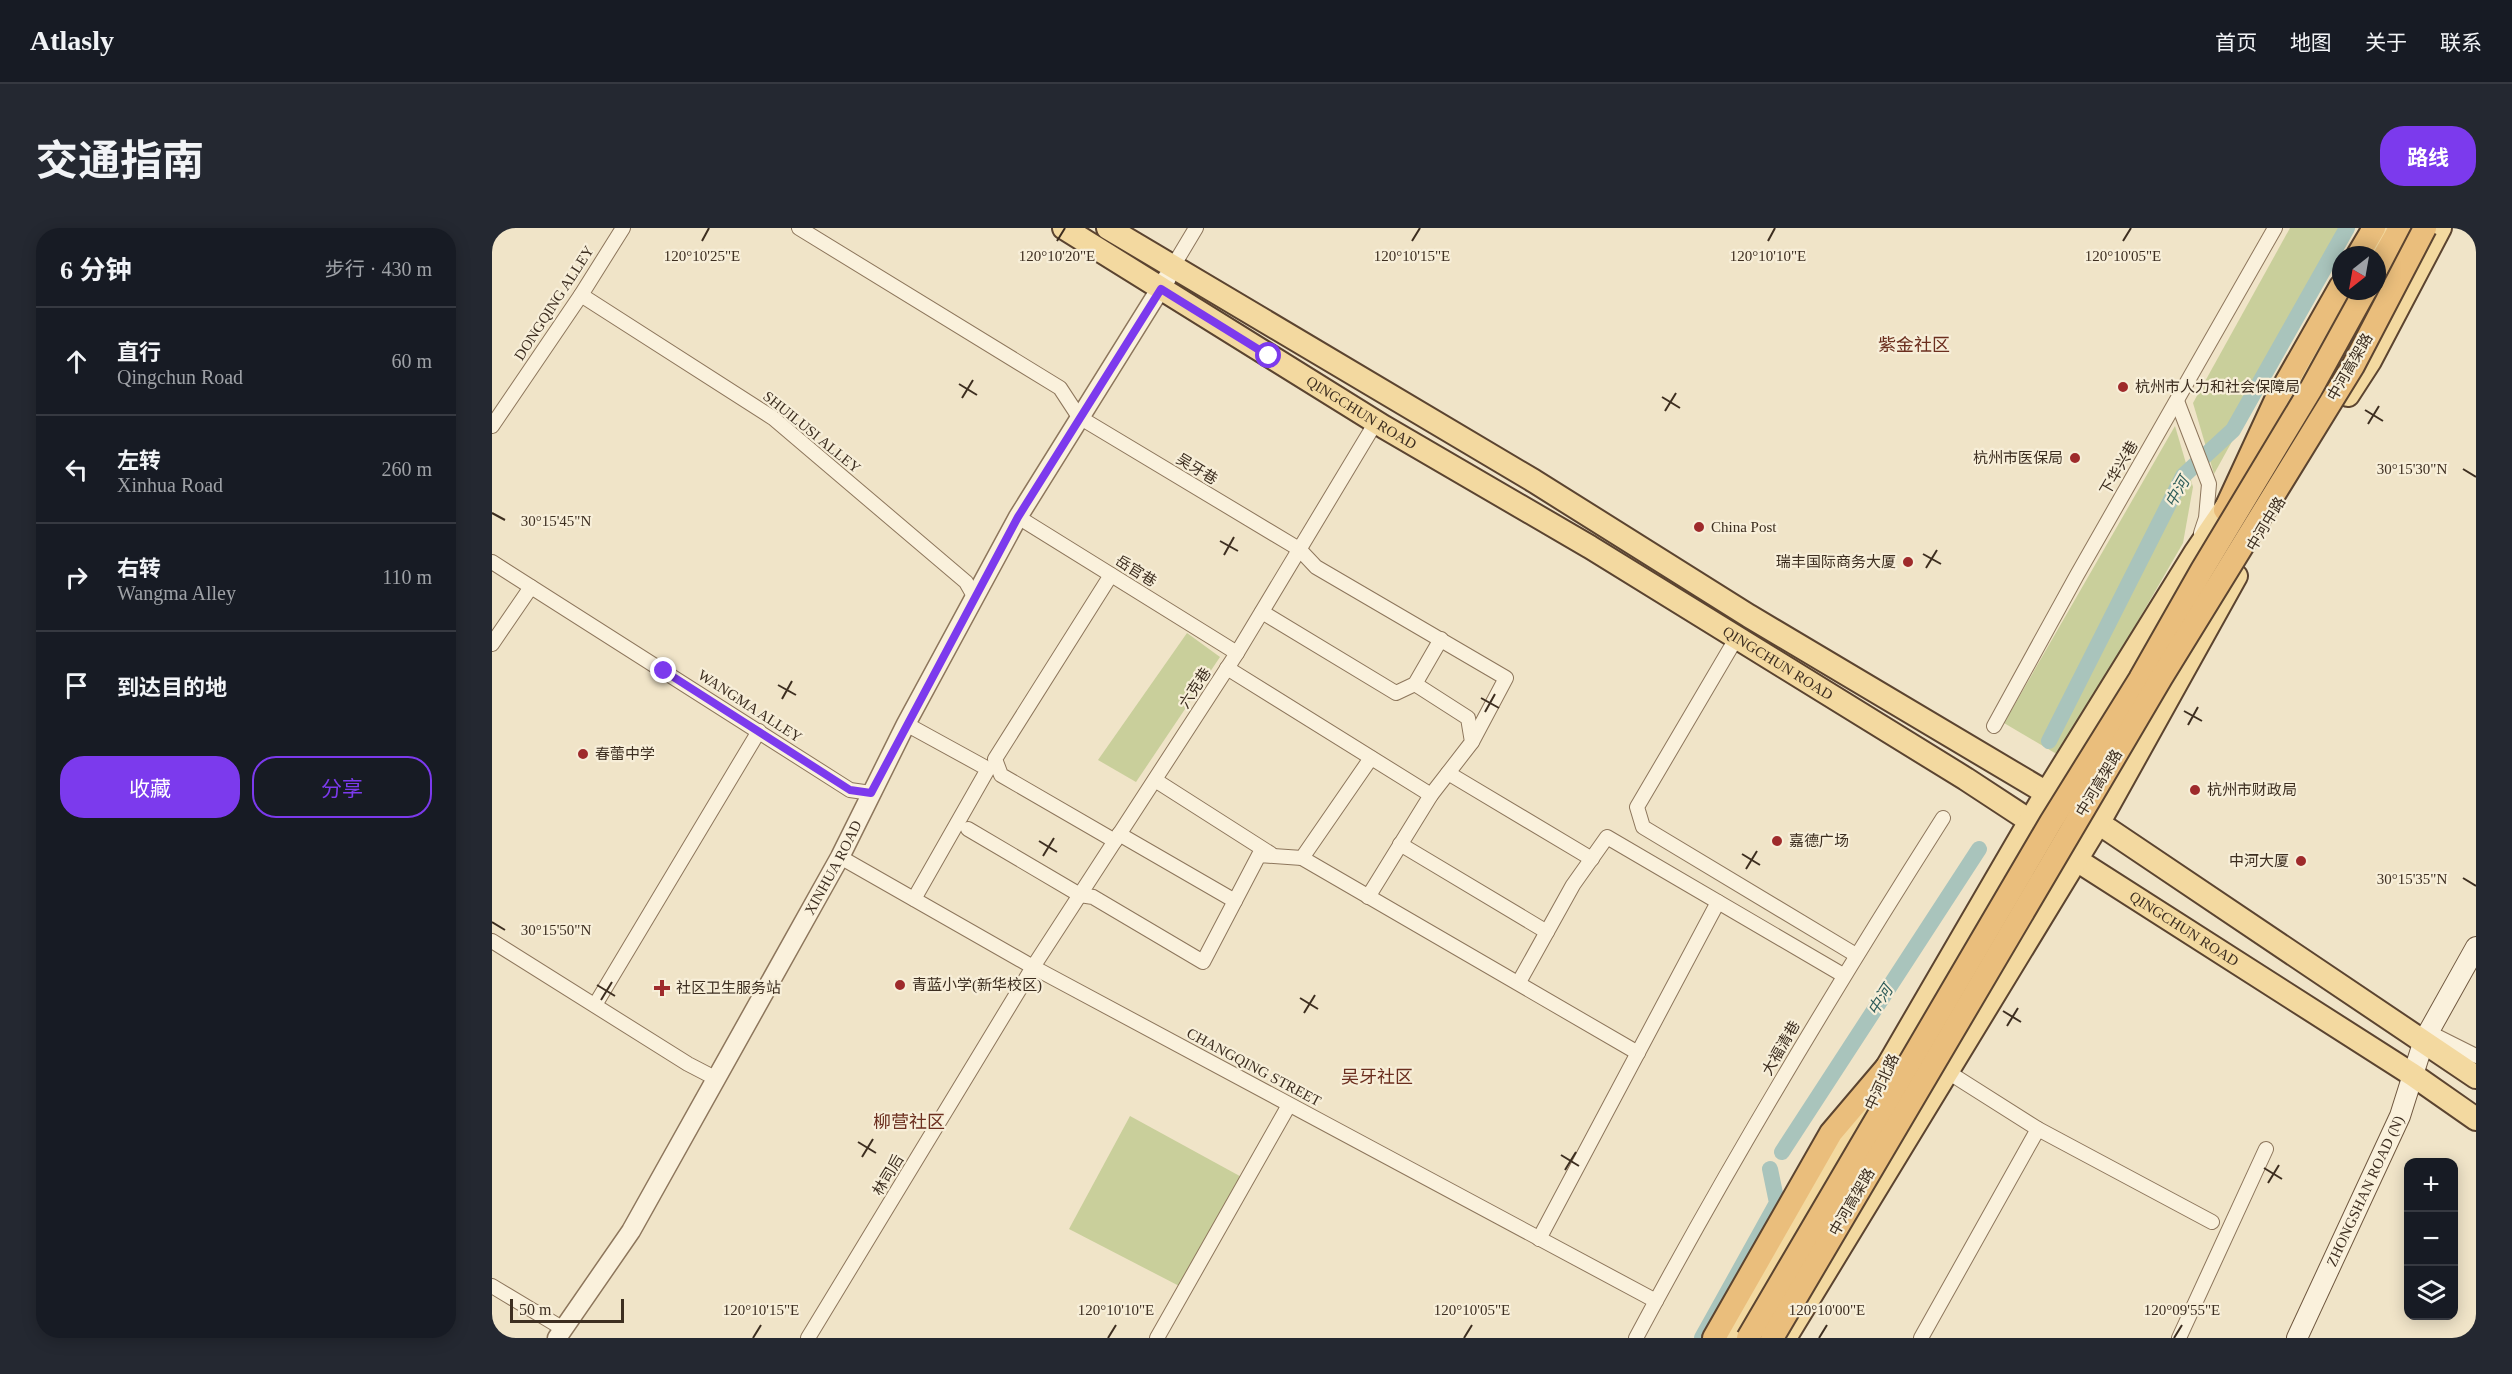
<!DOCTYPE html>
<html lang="zh">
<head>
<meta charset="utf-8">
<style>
  :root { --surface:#171b24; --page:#242831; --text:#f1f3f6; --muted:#9ea1a6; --line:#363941; --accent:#7c3aed }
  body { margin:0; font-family:"Times New Roman","Noto Sans SC",serif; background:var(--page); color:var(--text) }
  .controls { position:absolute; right:18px; bottom:18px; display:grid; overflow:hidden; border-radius:12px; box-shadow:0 3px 15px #0003 }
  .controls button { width:54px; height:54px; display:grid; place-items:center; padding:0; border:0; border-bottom:2px solid var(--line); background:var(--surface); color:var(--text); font:30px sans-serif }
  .compass { position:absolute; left:1840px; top:18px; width:54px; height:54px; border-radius:50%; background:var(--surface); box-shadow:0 3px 15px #0003; rotate:211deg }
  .scale { position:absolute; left:18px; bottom:15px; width:114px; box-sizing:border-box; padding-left:6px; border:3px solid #3d2e20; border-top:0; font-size:16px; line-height:21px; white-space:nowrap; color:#3d2e20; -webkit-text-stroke:4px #f7eed8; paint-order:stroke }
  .stop { position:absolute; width:18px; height:18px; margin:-14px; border:4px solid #7c3aed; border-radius:50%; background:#fff }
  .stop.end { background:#7c3aed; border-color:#fff; box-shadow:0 2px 6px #0008 }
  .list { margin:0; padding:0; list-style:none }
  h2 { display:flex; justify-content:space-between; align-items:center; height:78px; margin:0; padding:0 24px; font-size:26px }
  h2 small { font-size:20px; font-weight:400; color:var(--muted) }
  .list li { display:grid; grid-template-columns:39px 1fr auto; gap:18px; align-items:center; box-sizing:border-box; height:108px; padding:0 24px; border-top:2px solid var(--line) }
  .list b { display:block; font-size:22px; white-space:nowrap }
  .list p { margin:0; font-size:20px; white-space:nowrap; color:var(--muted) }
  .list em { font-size:20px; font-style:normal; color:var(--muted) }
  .actions { display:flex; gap:12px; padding:18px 24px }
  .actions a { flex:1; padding:14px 0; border:2px solid var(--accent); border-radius:24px; text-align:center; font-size:21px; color:var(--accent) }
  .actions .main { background:var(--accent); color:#fff }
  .icon { flex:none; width:33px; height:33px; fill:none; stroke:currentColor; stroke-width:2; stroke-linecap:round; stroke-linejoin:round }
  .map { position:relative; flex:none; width:1984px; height:1110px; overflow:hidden; border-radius:24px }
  header { display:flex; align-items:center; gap:36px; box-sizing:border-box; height:84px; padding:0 30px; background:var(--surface); border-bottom:2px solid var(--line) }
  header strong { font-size:28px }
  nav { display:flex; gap:33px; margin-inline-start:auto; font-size:21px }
  .intro { display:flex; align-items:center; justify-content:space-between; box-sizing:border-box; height:144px; padding:0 36px }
  h1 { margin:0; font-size:42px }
  .button { padding:15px 27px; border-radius:24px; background:var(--accent); color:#fff; font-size:21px; font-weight:700 }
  main { display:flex; gap:36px; padding:0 36px }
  aside { flex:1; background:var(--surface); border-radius:24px; box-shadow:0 3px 15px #0003 }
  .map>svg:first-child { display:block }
  .green { fill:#c9cf9b }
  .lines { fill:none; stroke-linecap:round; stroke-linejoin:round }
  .canal { stroke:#a9c4bc; stroke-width:16 }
  .minor-casing { stroke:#8d765c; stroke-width:16 }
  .tertiary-casing { stroke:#8d765c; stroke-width:21 }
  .secondary-casing { stroke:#6f573f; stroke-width:22 }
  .primary-casing { stroke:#5b4430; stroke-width:26 }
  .trunk-casing { stroke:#5b4430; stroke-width:26 }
  .minor { stroke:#faf1dc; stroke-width:14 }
  .tertiary { stroke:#faf1dc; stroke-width:18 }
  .secondary { stroke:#faf1dc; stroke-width:20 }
  .primary { stroke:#f3d9a0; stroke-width:22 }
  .trunk { stroke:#eabe7c; stroke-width:22 }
  .trunk-bridge-casing { stroke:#5b4430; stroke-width:26; stroke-linecap:butt }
  .trunk-bridge { stroke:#eabe7c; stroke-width:22 }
  .route { stroke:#7c3aed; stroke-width:8 }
  .ticks { fill:none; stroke:#3d2e20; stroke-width:2 }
  .poi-dot { fill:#9e2a2b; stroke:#f7eed8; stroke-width:2 }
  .labels { text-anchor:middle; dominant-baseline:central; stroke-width:4.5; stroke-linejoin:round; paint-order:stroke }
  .street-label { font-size:15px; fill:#3d2e20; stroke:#f7eed8 }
  .poi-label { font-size:15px; fill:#3d2e20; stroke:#f7eed8; text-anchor:start }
  .water-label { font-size:16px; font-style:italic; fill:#2f5d5a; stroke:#f7eed8 }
  .quarter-label { font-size:18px; fill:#6b2e1e; stroke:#f7eed8 }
  .ticks-label { font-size:15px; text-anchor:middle; fill:#3d2e20; stroke:#f7eed8; stroke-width:4.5; stroke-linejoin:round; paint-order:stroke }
</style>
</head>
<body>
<header>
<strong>Atlasly</strong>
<nav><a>首页</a><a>地图</a><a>关于</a><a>联系</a></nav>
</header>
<div class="intro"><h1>交通指南</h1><a class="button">路线</a></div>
<main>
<aside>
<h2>6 分钟<small>步行 · 430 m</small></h2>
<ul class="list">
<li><svg class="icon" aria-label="ahead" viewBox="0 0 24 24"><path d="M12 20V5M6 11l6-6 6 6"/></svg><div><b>直行</b><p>Qingchun Road</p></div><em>60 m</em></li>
<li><svg class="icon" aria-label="left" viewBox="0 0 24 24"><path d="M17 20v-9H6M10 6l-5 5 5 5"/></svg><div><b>左转</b><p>Xinhua Road</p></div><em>260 m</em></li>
<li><svg class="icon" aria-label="right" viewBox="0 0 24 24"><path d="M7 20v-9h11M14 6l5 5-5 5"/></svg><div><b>右转</b><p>Wangma Alley</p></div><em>110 m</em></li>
<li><svg class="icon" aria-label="arrive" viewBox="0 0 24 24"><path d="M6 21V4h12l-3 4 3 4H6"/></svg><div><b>到达目的地</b></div></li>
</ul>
<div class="actions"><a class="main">收藏</a><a>分享</a></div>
</aside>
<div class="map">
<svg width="1984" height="1110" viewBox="0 0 1984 1110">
  <rect width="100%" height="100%" fill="#f0e4c8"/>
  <g class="green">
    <path d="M 1798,0 L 1858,0 L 1722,246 L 1701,175 Z"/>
    <path d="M 1683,198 L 1701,259 L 1691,315 L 1568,528 L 1512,495 Z"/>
    <path d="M 695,405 L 728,429 L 644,554 L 606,532 Z"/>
    <path d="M 638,888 L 755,952 L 693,1061 L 577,1001 Z"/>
  </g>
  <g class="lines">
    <g class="canal">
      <path d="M 1557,513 L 1691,248 L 1741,202 L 1855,0"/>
      <path d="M 1290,924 L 1487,621"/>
      <path d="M 1210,1110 L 1285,975 L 1278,941"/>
    </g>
    <g class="minor-casing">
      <g id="minor">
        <path d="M 307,0 L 568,160 L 587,189 L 807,321 L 824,339 L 1014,450 L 980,514"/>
        <path d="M 680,40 L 704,0"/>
        <path d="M 89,67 L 281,190 L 474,354 L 482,368"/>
        <path d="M 1685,173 L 1717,256 L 1714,290 L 1709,305"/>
        <path d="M 0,198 L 89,67 L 131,0"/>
        <path d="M 526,289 L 745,425"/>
        <path d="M 0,334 L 358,562 L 379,565"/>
        <path d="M 619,347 L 503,531 L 509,547 L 623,613"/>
        <path d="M 770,384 L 904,465 L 923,456 L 949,411"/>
        <path d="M 1245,409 L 1145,579 L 1151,599 L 1364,727"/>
        <path d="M 0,416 L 39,359"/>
        <path d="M 735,440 L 939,567"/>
        <path d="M 414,496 L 496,541 L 422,671"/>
        <path d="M 1502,498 L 1585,347 L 1783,0"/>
        <path d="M 956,545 L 1100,631"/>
        <path d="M 663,552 L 779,626"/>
        <path d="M 476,601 L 588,667 L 601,669 L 711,734 L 767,627 L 810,630 L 879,530"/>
        <path d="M 627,606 L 743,673"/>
        <path d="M 908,616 L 1055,704"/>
        <path d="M 348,629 L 541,739 L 1164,1073"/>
        <path d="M 810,630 L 1146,825"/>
        <path d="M 876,669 L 939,567 L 980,514 L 976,490 L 923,456"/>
        <path d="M 0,713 L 196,836 L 223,850"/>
        <path d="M 1027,754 L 1081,657 L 1115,609 L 1351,747"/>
        <path d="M 103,777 L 267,503"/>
        <path d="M 1932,812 L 1946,809 L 1984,828"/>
        <path d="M 1456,844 L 1546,901 L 1720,994"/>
        <path d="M 1047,1011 L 1226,674"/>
        <path d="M 0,1058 L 70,1100"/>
        <path d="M 316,1110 L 541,739 L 745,425 L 884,194"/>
        <path d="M 665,1110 L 797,877"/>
        <path d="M 1144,1110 C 1239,932 1343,760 1451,590"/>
        <path d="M 1429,1110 L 1546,901"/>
        <path d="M 1687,1110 L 1774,921"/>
      </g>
    </g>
    <g class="tertiary-casing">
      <g id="tertiary">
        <path id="s1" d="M 65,1110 L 139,1003 L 348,629 L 414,496 L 526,289 L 675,50"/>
      </g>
    </g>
    <g class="secondary-casing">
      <g id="secondary">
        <path id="s2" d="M 1805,1110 L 1908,888 L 1932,812 L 1984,719"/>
      </g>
    </g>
    <g class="primary-casing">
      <g id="primary">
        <path id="s3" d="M 572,0 L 892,199 L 1098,319 L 1474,551 L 1538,593 L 1583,631 L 1921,847 L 1984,891"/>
        <path d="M 616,0 L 1042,253 L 1257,388 L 1617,602 L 1984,849"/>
        <path d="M 1879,27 L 1894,0"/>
        <path d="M 1856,167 L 1878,133 L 1948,0"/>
        <path d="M 1771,218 L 1859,63"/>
        <path d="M 1238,1110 L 1385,870 L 1395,839 L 1555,564 L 1703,325 L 1744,265"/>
        <path d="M 1293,1110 L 1606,596 L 1744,348"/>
      </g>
    </g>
    <g class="trunk-casing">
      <g id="trunk">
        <path d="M 1866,27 L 1882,0"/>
        <path d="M 1885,41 L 1908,0"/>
        <path d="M 1733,282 L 1783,174 L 1849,58"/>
        <path d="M 1222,1110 L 1339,905 L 1395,839"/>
      </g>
    </g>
    <use href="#minor" class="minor"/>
    <use href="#tertiary" class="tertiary"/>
    <use href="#secondary" class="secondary"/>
    <use href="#primary" class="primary"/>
    <use href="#trunk" class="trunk"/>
    <g class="trunk-bridge-casing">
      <g id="trunk-bridge">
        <path d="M 1256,1110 L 1559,594 L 1648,451 L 1710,342 L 1819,161 L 1873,63"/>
        <path d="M 1280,1110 L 1669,450 L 1861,138 L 1933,0"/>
      </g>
    </g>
    <use href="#trunk-bridge" class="trunk-bridge"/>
  </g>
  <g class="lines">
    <path class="route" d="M 172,443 L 358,562 L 379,565 L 526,289 L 669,61 L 777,128"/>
  </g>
  <path class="ticks" d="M 210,13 L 217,0M 565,13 L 573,0M 920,13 L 928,0M 1276,13 L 1283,0M 1631,13 L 1639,0M 467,156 L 485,167M 1170,169 L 1188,180M 470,170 L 481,152M 1873,182 L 1891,193M 1173,183 L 1184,165M 1876,196 L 1887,178M 1971,241 L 1984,249M 0,285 L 13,292M 728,313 L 746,323M 1431,326 L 1449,336M 732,327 L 742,309M 1434,340 L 1445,322M 286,457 L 304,467M 989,470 L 1007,480M 290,471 L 300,453M 1692,483 L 1710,493M 993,484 L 1003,466M 1696,497 L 1706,479M 547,613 L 565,624M 1250,626 L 1268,637M 551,628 L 562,610M 1254,641 L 1265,623M 1971,650 L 1984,658M 0,694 L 13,702M 105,757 L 123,768M 808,770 L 826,781M 109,772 L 120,754M 1511,783 L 1529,794M 812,785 L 823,767M 1515,798 L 1526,780M 366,914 L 384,925M 1069,927 L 1087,938M 370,929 L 381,911M 1772,940 L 1790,951M 1073,942 L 1084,924M 1776,955 L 1787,937M 261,1110 L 269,1097M 616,1110 L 624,1097M 972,1110 L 980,1097M 1327,1110 L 1335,1097M 1682,1110 L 1690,1097"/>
  <g class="poi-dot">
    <circle cx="1631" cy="159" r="6"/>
    <circle cx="1583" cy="230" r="6"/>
    <circle cx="1207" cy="299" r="6"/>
    <circle cx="1416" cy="334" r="6"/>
    <circle cx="91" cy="526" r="6"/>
    <circle cx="1703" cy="562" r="6"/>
    <circle cx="1285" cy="613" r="6"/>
    <circle cx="1809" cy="633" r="6"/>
    <circle cx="408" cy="757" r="6"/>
    <path d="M167 751h6v6h6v6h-6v6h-6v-6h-6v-6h6z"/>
  </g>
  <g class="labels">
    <g class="street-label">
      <text transform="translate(62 75) rotate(-57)">DONGQING ALLEY</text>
      <text transform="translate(1858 139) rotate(-60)">中河高架路</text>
      <text stroke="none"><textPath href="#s3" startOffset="350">QINGCHUN ROAD</textPath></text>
      <text transform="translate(320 204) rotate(39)">SHUILUSI ALLEY</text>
      <text transform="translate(1627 240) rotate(-60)">下华兴巷</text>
      <text transform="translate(705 241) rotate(31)">吴牙巷</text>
      <text transform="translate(1774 296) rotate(-59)">中河中路</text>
      <text transform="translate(644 343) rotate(32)">岳官巷</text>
      <text stroke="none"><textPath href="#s3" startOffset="836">QINGCHUN ROAD</textPath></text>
      <text transform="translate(703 460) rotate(-57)">六克巷</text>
      <text transform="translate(258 478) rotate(33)">WANGMA ALLEY</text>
      <text transform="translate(1607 555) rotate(-59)">中河高架路</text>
      <text stroke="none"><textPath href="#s1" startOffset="546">XINHUA ROAD</textPath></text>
      <text stroke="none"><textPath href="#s3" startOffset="1322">QINGCHUN ROAD</textPath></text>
      <text transform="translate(1289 820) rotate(-60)">大福清巷</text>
      <text transform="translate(762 839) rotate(28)">CHANGQING STREET</text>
      <text transform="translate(1390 854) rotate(-65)">中河北路</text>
      <text transform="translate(396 947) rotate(-59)">林司后</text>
      <text stroke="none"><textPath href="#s2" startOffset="162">ZHONGSHAN ROAD (N)</textPath></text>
      <text transform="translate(1360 974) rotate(-60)">中河高架路</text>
    </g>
    <g class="poi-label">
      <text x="1643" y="159">杭州市人力和社会保障局</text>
      <text x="1571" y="230" text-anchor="end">杭州市医保局</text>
      <text x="1219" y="299">China Post</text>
      <text x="1404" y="334" text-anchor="end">瑞丰国际商务大厦</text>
      <text x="103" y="526">春蕾中学</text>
      <text x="1715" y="562">杭州市财政局</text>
      <text x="1297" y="613">嘉德广场</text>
      <text x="1797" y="633" text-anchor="end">中河大厦</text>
      <text x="420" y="757">青蓝小学(新华校区)</text>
      <text x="184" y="760">社区卫生服务站</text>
    </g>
    <g class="water-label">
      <text transform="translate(1685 264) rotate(-60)">中河</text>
      <text transform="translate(1388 772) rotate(-57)">中河</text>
    </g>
    <g class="quarter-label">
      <text x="1422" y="117">紫金社区</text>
      <text x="885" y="849">吴牙社区</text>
      <text x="417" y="894">柳营社区</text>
    </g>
  </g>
  <g class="ticks-label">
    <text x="210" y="33">120°10'25"E</text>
    <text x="565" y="33">120°10'20"E</text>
    <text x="920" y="33">120°10'15"E</text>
    <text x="1276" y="33">120°10'10"E</text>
    <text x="1631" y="33">120°10'05"E</text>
    <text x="1920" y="246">30°15'30"N</text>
    <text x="64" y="298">30°15'45"N</text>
    <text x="1920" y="656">30°15'35"N</text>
    <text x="64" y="707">30°15'50"N</text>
    <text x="269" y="1087">120°10'15"E</text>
    <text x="624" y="1087">120°10'10"E</text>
    <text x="980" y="1087">120°10'05"E</text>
    <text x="1335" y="1087">120°10'00"E</text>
    <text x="1690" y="1087">120°09'55"E</text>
  </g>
</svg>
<div class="controls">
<button>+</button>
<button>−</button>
<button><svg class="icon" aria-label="layers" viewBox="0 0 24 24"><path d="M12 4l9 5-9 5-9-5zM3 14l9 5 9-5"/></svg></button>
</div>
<svg class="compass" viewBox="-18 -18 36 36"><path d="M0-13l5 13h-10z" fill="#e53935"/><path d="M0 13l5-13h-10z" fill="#9ea1a6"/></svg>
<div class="scale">50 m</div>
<div class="stop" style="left:777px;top:128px"></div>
<div class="stop end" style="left:172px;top:443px"></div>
</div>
</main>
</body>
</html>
